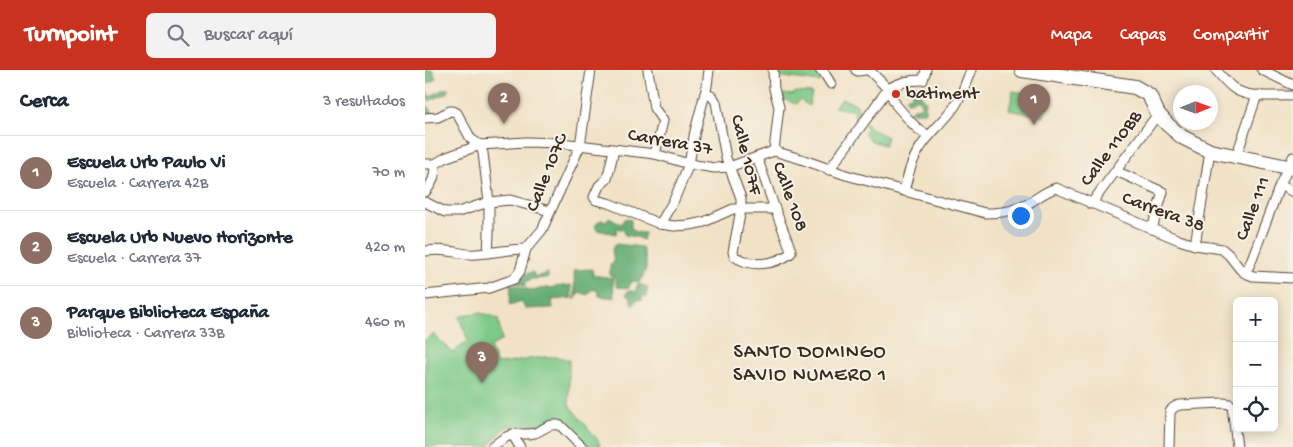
<!DOCTYPE html>
<html lang="es">
<head>
<meta charset="utf-8">
<style>
  :root { --surface:#fff; --page:#f2f2f3; --text:#1f2937; --muted:#747a83; --line:#e0e1e3; --accent:#c8321e }
  body { margin:0; font-family:"Gochi Hand",sans-serif; background:var(--page); color:var(--text) }
  .controls { position:absolute; right:15px; bottom:15px; display:grid; overflow:hidden; border-radius:8px; box-shadow:0 2px 12px #0003 }
  .controls button { width:45px; height:45px; display:grid; place-items:center; padding:0; border:0; border-bottom:1px solid var(--line); background:var(--surface); color:var(--text); font:25px sans-serif }
  .compass { position:absolute; left:748px; top:15px; width:45px; height:45px; border-radius:50%; background:var(--surface); box-shadow:0 2px 12px #0003; rotate:89deg }
  .you { position:absolute; left:595px; top:145px; width:18px; height:18px; margin:-12px; border:4px solid #fff; border-radius:50%; background:#1a73e8; box-shadow:0 0 0 8px #1a73e833 }
  .badge { display:grid; place-items:center; width:32px; height:32px; border-radius:50%; background:var(--accent); color:#fff; font-size:16px; font-weight:700 }
  .pin { position:absolute; translate:-50% -41px; filter:drop-shadow(0 1px 2px #0008) }
  .pin::after { content:''; position:absolute; top:26px; width:18px; height:15px; background:inherit; clip-path:polygon(0 0,100% 0,50% 100%) }
  .list { margin:0; padding:0; list-style:none }
  h2 { display:flex; justify-content:space-between; align-items:center; height:65px; margin:0; padding:0 20px; font-size:21px }
  h2 small { font-size:16px; font-weight:400; color:var(--muted) }
  .list li { display:grid; grid-template-columns:32px 1fr auto; gap:15px; align-items:center; box-sizing:border-box; height:75px; padding:0 20px; border-top:1px solid var(--line) }
  .list b { display:block; font-size:19px; white-space:nowrap }
  .list p { margin:0; font-size:16px; white-space:nowrap; color:var(--muted) }
  .list em { font-size:16px; font-style:normal; color:var(--muted) }
  .icon { flex:none; width:28px; height:28px; fill:none; stroke:currentColor; stroke-width:2; stroke-linecap:round; stroke-linejoin:round }
  .map { position:relative; flex:none; width:868px; height:377px; overflow:hidden }
  header { display:flex; align-items:center; gap:30px; box-sizing:border-box; height:70px; padding:0 25px; background:var(--accent); color:#fff }
  header strong { font-size:24px }
  nav { display:flex; gap:28px; margin-inline-start:auto; font-size:18px }
  .search { width:350px; height:45px; background:var(--page); display:flex; align-items:center; gap:12px; box-sizing:border-box; padding:0 18px; border-radius:8px; color:var(--muted); font-size:19px }
  main { display:flex }
  aside { flex:1; background:var(--surface) }
  .map>svg:first-child { display:block }
  .green { fill:#7dc987; stroke:#5c7a52 }
  .forest { fill:#66ad74; stroke:#506c49 }
  .lines { fill:none; stroke-linecap:round; stroke-linejoin:round }
  .street-casing { stroke:#564637; stroke-width:11 }
  .secondary-casing { stroke:#564637; stroke-width:16 }
  .street { stroke:#fff; stroke-width:9 }
  .secondary { stroke:#fff; stroke-width:14 }
  .poi-dot { fill:#c8321e; stroke:#f7f3e8; stroke-width:2 }
  .labels { text-anchor:middle; dominant-baseline:central; stroke-width:4; stroke-linejoin:round; paint-order:stroke }
  .poi-label { font-size:19px; fill:#3b2a1e; stroke:#f7f3e8; text-anchor:start }
  .street-label { font-size:19px; fill:#3b2a1e; stroke:#f7f3e8 }
  .neighbourhood-label { font-size:20px; letter-spacing:1px; fill:#3b2a1e; stroke:#f7f3e8 }
</style>
</head>
<body>
<header>
<strong>Turnpoint</strong>
<div class="search"><svg class="icon" aria-label="search" viewBox="0 0 24 24"><circle cx="10" cy="10" r="6"/><path d="M15 15l6 6"/></svg>Buscar aquí</div>
<nav><a>Mapa</a><a>Capas</a><a>Compartir</a></nav>
</header>
<main>
<aside>
<h2>Cerca<small>3 resultados</small></h2>
<ul class="list">
<li><span class="badge" style="background:#8d6e63">1</span><div><b>Escuela Urb Paulo Vi</b><p>Escuela · Carrera 42B</p></div><em>70 m</em></li>
<li><span class="badge" style="background:#8d6e63">2</span><div><b>Escuela Urb Nuevo Horizonte</b><p>Escuela · Carrera 37</p></div><em>420 m</em></li>
<li><span class="badge" style="background:#8d6e63">3</span><div><b>Parque Biblioteca España</b><p>Biblioteca · Carrera 33B</p></div><em>460 m</em></li>
</ul>
</aside>
<div class="map">
<svg width="868" height="377" viewBox="0 0 868 377">
  <rect width="100%" height="100%" fill="#f7f3e8"/>
  <filter id="ink" filterUnits="userSpaceOnUse"><feTurbulence type="fractalNoise" baseFrequency=".02" numOctaves="2"/><feDisplacementMap in="SourceGraphic" scale="10" xChannelSelector="R" yChannelSelector="G"/><feConvolveMatrix kernelMatrix="1 2 1 2 8 2 1 2 1" color-interpolation-filters="sRGB"/></filter>
  <filter id="wash" filterUnits="userSpaceOnUse"><feTurbulence type="fractalNoise" baseFrequency=".0096" numOctaves="4" result="noise"/><feDisplacementMap in="SourceGraphic" scale="20" xChannelSelector="R" yChannelSelector="G"/><feGaussianBlur stdDeviation="1.12" result="paint"/><feColorMatrix in="noise" values="0 0 0 0 0 0 0 0 0 0 0 0 0 0 0 0 0 1.4 0 .05"/><feComposite in="paint" operator="in"/></filter>
  <g filter="url(#wash)">
    <rect width="100%" height="100%" fill="#f1e2c6"/>
    <g class="green">
      <path d="M 358,0 L 361,0 L 361,2 L 371,3 L 382,0 L 397,5 L 395,12 L 352,6 L 355,2 Z"/>
      <path d="M 588,21 L 623,27 L 619,47 L 584,40 Z"/>
      <path d="M 371,22 L 387,23 L 384,36 L 375,30 L 371,34 L 358,29 L 358,24 L 367,25 Z"/>
      <path d="M 417,29 L 431,34 L 436,46 L 429,45 L 430,41 L 409,37 Z"/>
      <path d="M 441,53 L 444,57 L 462,67 L 460,75 L 446,71 L 439,63 L 442,61 L 439,56 Z"/>
      <path d="M 54,243 L 65,245 L 73,249 L 77,270 L 65,277 L 72,294 C 90,293 115,285 132,287 C 136,287 140,289 144,290 L 144,335 L 173,370 L 175,377 L 160,377 L 137,353 L 81,357 L 63,377 L 0,377 L 0,270 L 9,264 L 28,283 L 33,278 L 43,271 L 34,247 L 43,244 Z"/>
    </g>
    <g class="forest">
      <path d="M 0,0 L 8,0 L 11,9 L 3,14 L 0,18 L 3,23 L 4,27 L 19,19 L 23,19 L 23,23 L 4,31 L 3,28 L 0,32 L 9,44 L 0,46 Z"/>
      <path d="M 491,15 L 494,16 L 494,23 L 501,31 L 500,42 L 484,42 L 488,38 L 491,38 L 497,36 L 493,28 L 483,32 L 481,28 L 488,25 L 486,20 Z"/>
      <path d="M 184,147 L 197,154 L 200,148 L 206,150 L 206,157 L 211,162 L 220,163 L 218,170 L 212,167 L 200,165 L 199,160 L 192,158 L 191,164 L 172,160 L 170,156 L 175,150 L 181,151 Z"/>
      <path d="M 191,174 L 217,177 C 222,195 224,196 215,212 L 206,211 L 204,218 L 192,217 L 190,208 L 185,205 L 185,194 L 189,193 L 187,179 Z"/>
      <path d="M 167,199 L 168,205 L 188,208 L 189,228 L 174,226 L 173,221 L 167,219 L 163,225 L 154,222 L 150,230 L 149,200 Z"/>
      <path d="M 108,202 L 110,207 L 123,203 L 123,208 L 107,209 L 100,212 L 101,216 L 89,212 L 96,205 Z"/>
      <path d="M 86,214 L 105,220 L 146,215 L 147,228 L 127,230 L 128,238 L 100,239 L 97,231 L 85,235 Z"/>
      <path d="M 213,214 L 223,217 L 221,227 L 216,226 L 218,230 L 211,230 L 209,235 L 206,233 L 206,228 L 201,225 L 203,220 L 210,222 Z"/>
    </g>
  </g>
  <g filter="url(#ink)">
    <g class="lines">
      <g class="street-casing">
        <g id="street">
          <path d="M 223,0 L 229,38 L 238,51 L 230,84"/>
          <path d="M 348,0 L 349,19 L 354,37 L 349,81"/>
          <path d="M 395,0 L 398,1 L 406,14"/>
          <path d="M 431,0 L 433,1 L 440,0"/>
          <path d="M 444,0 L 463,19 L 471,35 L 485,51 L 493,59 L 504,66"/>
          <path d="M 791,0 C 796,6 801,12 807,17 C 823,30 849,25 868,26"/>
          <path d="M 837,0 L 868,15"/>
          <path d="M 280,24 C 285,25 288,26 291,32 L 301,88 L 316,128 L 316,139 L 308,182 L 309,186 C 326,198 350,195 366,183 L 366,180 L 350,139 L 332,87"/>
          <path d="M 0,48 L 13,47 L 25,41 L 28,41 L 32,43 L 34,47 L 46,69 L 55,75 L 58,83 L 64,132 L 64,164 L 63,183"/>
          <path d="M 189,80 L 182,109 L 174,116 L 169,127 L 171,130 L 183,133 L 235,154 L 249,156 L 265,155 L 279,152 L 308,139 L 350,139"/>
          <path d="M 811,87 L 832,25"/>
          <path d="M 0,94 L 10,94 L 22,87 L 55,75 L 101,72 L 136,73 L 230,84 L 264,94 L 290,98 L 304,97 L 349,81 L 376,89 L 421,105 L 560,143 C 577,143 591,141 606,132 C 615,126 621,121 631,118 L 754,170 L 770,175 L 797,179 L 804,185 L 815,199 L 820,203 L 828,206 L 868,208"/>
          <path d="M 404,100 L 463,19 C 475,12 484,10 498,10 L 501,0"/>
          <path d="M 691,101 L 738,122 L 727,159"/>
          <path d="M 855,115 L 868,122"/>
          <path d="M 479,121 C 483,106 486,91 495,78 C 505,62 520,51 530,36 C 537,25 541,12 546,0"/>
          <path d="M 0,122 C 8,113 10,106 10,94"/>
          <path d="M 0,132 L 20,142 L 33,142 L 64,132 L 85,130 L 125,141"/>
          <path d="M 666,134 L 733,44"/>
          <path d="M 235,154 L 249,130 L 264,94 L 270,61 L 282,16 L 284,0"/>
          <path d="M 770,175 L 785,81"/>
          <path d="M 0,181 C 8,180 15,180 23,181 C 33,182 41,185 51,184 C 67,183 84,179 101,179"/>
          <path d="M 820,203 L 825,194 L 855,115 L 868,87"/>
          <path d="M 0,225 L 64,218 L 89,209 L 95,201 L 101,179 L 117,160 L 155,76 L 166,0"/>
          <path d="M 87,364 L 95,377"/>
          <path d="M 67,377 C 73,373 79,366 87,365 C 94,363 103,365 110,363 C 120,359 124,352 136,356 L 157,377"/>
          <path d="M 744,377 L 745,342 C 747,338 750,336 755,335 L 798,333 L 805,334 L 807,336 L 812,377"/>
        </g>
      </g>
      <g class="secondary-casing">
        <path id="secondary" d="M 597,0 L 710,17 L 724,25 L 733,44 L 743,55 L 757,67 L 785,81 L 868,98"/>
      </g>
      <use href="#street" class="street"/>
      <use href="#secondary" class="secondary"/>
    </g>
  </g>
  <circle class="poi-dot" cx="471" cy="24" r="5"/>
  <g class="labels">
    <g class="poi-label">
      <text x="481" y="24">batiment</text>
    </g>
    <g class="street-label">
      <text transform="translate(245 73) rotate(10)">Carrera 37</text>
      <text transform="translate(687 79) rotate(-53)">Calle 110BB</text>
      <text transform="translate(320 85) rotate(76)">Calle 107F</text>
      <text transform="translate(123 103) rotate(-68)">Calle 107C</text>
      <text transform="translate(364 127) rotate(70)">Calle 108</text>
      <text transform="translate(829 139) rotate(-69)">Calle 111</text>
      <text transform="translate(738 143) rotate(20)">Carrera 38</text>
    </g>
    <g class="neighbourhood-label">
      <text x="385" y="283">SANTO DOMINGO<tspan x="385" dy="23">SAVIO NUMERO 1</tspan></text>
    </g>
  </g>
</svg>
<div class="controls">
<button>+</button>
<button>−</button>
<button><svg class="icon" aria-label="locate" viewBox="0 0 24 24"><circle cx="12" cy="12" r="6"/><path d="M12 2v4M12 18v4M2 12h4M18 12h4"/></svg></button>
</div>
<svg class="compass" viewBox="-18 -18 36 36"><path d="M0-13l5 13h-10z" fill="#e53935"/><path d="M0 13l5-13h-10z" fill="#747a83"/></svg>
<div class="you"></div>
<div class="pin badge" style="left:609px;top:55px;background:#8d6e63">1</div>
<div class="pin badge" style="left:79px;top:54px;background:#8d6e63">2</div>
<div class="pin badge" style="left:57px;top:313px;background:#8d6e63">3</div>
</div>
</main>
</body>
</html>
